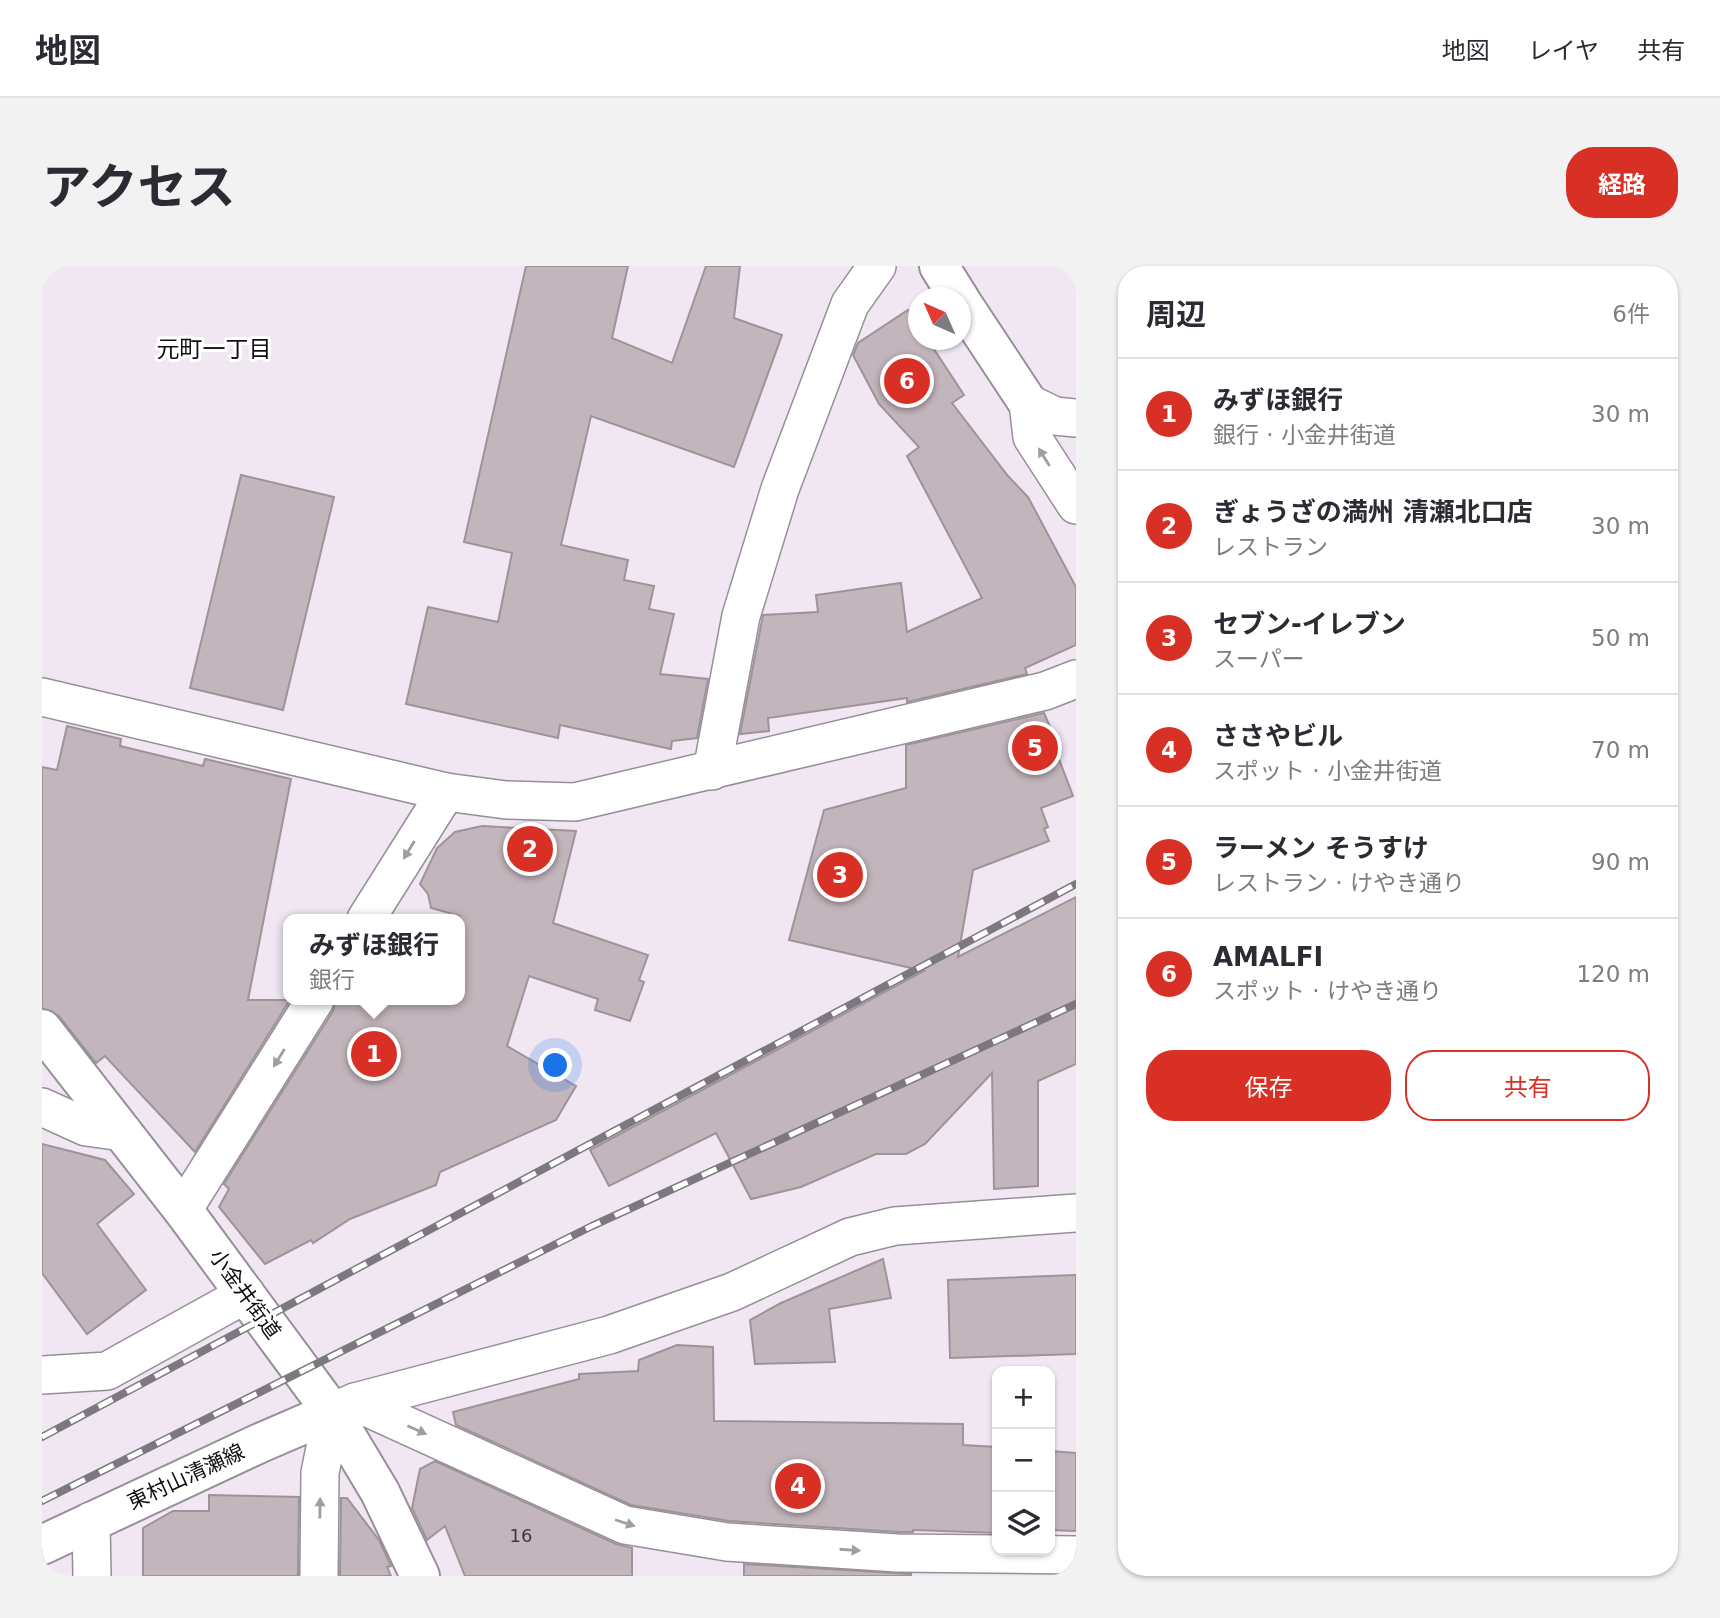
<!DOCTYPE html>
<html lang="ja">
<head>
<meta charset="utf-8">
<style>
  :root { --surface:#fff; --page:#f2f2f3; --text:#2b2b33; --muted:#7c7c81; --line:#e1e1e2; --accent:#d93025 }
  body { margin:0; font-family:"DejaVu Sans","Noto Sans JP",sans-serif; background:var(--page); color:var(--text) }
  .controls { position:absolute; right:21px; bottom:21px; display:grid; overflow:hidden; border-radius:14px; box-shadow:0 2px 5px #0004 }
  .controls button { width:63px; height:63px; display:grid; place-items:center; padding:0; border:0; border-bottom:2px solid var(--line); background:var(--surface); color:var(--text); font:35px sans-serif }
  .compass { position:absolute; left:866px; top:21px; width:63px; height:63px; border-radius:50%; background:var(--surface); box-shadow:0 2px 5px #0004; rotate:315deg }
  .you { position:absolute; left:514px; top:800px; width:24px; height:24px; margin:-18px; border:5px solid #fff; border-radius:50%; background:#1a73e8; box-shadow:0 0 0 10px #1a73e833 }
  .badge { display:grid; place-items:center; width:46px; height:46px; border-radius:50%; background:var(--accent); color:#fff; font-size:23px; font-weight:700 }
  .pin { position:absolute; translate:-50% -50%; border:4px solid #fff; box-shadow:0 2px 7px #0006 }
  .popup { position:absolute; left:241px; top:648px; width:182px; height:91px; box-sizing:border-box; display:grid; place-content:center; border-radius:14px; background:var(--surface); filter:drop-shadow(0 2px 5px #0005); font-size:23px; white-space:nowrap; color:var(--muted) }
  .popup b { font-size:26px; color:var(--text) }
  .popup::after { content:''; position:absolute; left:50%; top:100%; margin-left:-14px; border:14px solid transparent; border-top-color:var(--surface) }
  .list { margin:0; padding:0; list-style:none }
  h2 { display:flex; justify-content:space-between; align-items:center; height:91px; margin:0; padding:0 28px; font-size:30px }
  h2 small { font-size:23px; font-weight:400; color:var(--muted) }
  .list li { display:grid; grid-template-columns:46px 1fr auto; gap:21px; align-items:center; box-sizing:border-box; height:112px; padding:0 28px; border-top:2px solid var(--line) }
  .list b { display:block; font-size:26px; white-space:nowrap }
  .list p { margin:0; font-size:23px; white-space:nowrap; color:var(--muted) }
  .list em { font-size:23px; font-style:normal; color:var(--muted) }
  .actions { display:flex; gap:14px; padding:21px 28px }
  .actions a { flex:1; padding:16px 0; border:2px solid var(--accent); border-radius:28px; text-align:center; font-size:24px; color:var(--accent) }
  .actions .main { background:var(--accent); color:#fff }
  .icon { flex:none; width:38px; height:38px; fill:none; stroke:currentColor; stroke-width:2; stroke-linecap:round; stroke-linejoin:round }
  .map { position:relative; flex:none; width:1034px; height:1310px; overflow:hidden; border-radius:28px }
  header { display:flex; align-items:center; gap:42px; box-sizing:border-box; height:98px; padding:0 35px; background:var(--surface); border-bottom:2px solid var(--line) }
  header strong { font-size:33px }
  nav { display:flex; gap:38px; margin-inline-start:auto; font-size:24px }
  .intro { display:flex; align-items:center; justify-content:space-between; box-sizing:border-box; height:168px; padding:0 42px }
  h1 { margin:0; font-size:49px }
  .button { padding:18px 32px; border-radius:28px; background:var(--accent); color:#fff; font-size:24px; font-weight:700 }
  main { display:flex; gap:42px; padding:0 42px }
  aside { flex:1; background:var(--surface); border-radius:28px; box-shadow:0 2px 5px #0004 }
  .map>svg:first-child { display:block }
  .building { fill:#c3b5bc; stroke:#9f9299; stroke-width:2 }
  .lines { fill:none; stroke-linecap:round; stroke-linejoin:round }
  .street-casing { stroke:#968f99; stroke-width:40 }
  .secondary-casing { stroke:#968f99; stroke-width:42 }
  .primary-casing { stroke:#968f99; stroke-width:42 }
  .street { stroke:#fff; stroke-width:37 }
  .secondary { stroke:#fff; stroke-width:38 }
  .primary { stroke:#fff; stroke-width:38 }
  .rail-casing { stroke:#7d787f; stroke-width:8 }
  .rail { stroke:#fff; stroke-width:5; stroke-dasharray:16; stroke-linecap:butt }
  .oneway { fill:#9f9ea0 }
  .labels { text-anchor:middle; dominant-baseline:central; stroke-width:6; stroke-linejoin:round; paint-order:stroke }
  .number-label { font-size:18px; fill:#3d373c }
  .street-label { font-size:21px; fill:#100d11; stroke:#fff }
  .neighbourhood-label { font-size:23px; fill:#100d11; stroke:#fff }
</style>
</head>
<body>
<header>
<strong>地図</strong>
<nav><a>地図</a><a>レイヤ</a><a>共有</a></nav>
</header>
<div class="intro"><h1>アクセス</h1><a class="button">経路</a></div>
<main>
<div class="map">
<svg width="1034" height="1310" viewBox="0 0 1034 1310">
  <rect width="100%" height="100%" fill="#f0e7f3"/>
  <g class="building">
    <path d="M 484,0 L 586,0 L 570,72 L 630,97 L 664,0 L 698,0 L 692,52 L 740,69 L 692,201 L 549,150 L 519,279 L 586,294 L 582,314 L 612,320 L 607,343 L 632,348 L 618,408 L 666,413 L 655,472 L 630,475 L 629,483 L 518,459 L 516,472 L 364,438 L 386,341 L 456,356 L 470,287 L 422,276 Z"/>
    <path d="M 866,44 L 877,60 L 877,74 L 886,74 L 922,129 L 910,137 L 966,210 L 986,231 L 1034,321 L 1034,379 L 983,402 L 985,408 L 865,436 L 865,432 L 726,452 L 727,465 L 698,468 L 721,349 L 776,346 L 774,329 L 859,317 L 865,366 L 940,332 L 865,190 L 877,181 L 837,138 L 811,89 L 816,77 Z"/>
    <path d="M 199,209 L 292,231 L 241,444 L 148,422 Z"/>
    <path d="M 1002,447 L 1019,486 L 1015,488 L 1031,530 L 999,542 L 1006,561 L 1002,563 L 1007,575 L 931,604 L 916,691 L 1034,631 L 1034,798 L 996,815 L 996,920 L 952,923 L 950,807 L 883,878 L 864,888 L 834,888 L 759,921 L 709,933 L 674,867 L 567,920 L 548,884 L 882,705 L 747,674 L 782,544 L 864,522 L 864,479 Z"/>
    <path d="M 25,460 L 79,473 L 78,480 L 161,500 L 163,493 L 249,513 L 206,734 L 248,734 L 153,886 L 63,790 L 54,797 L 17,750 L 0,742 L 0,501 L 15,504 Z"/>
    <path d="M 440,560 L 534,565 L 511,657 L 606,689 L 597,714 L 602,716 L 588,755 L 553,744 L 556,733 L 487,710 L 465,780 L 534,820 L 514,854 L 398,906 L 394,919 L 308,953 L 271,977 L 269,974 L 223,998 L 177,941 L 187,923 L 182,918 L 291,745 L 294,734 L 418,734 L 418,650 L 389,642 L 386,628 L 378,618 L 395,582 L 413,566 Z"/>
    <path d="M 0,878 L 63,894 L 92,928 L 55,958 L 104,1024 L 45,1068 L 0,1007 Z"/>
    <path d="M 841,993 L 849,1032 L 787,1043 L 793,1096 L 713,1098 L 708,1054 L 739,1037 Z"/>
    <path d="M 1034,1009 L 1034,1088 L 908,1092 L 906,1014 Z"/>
    <path d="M 635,1079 L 671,1081 L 672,1155 L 921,1158 L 921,1179 L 955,1181 L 955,1267 L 871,1264 L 871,1266 L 856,1266 L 687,1255 L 589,1239 L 414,1159 L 411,1146 L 537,1113 L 537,1108 L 596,1105 L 597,1094 Z"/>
    <path d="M 1008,1185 L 1034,1187 L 1034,1265 L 1008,1264 Z"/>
    <path d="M 393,1195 L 574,1278 L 590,1282 L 590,1310 L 423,1310 L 403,1260 L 385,1274 L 370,1242 L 378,1203 Z"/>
    <path d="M 167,1229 L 257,1231 L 256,1310 L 101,1310 L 101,1262 L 131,1245 L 167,1245 Z"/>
    <path d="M 299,1232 L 305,1232 L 337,1274 L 349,1300 L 345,1301 L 349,1310 L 298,1310 Z"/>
    <path d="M 702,1298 L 869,1308 L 869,1310 L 702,1310 Z"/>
  </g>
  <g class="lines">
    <g class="street-casing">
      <g id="street">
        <path d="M 986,137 L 990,171 L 1034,239"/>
        <path d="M 986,137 L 1013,150 L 1034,152"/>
        <path d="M 0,431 L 404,526 L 464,534 L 533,536 L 1003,425 L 1034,413"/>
        <path d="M 670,505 L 699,350 L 738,223 L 808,38 L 835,0"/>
        <path d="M 324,653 L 404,526"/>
        <path d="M 0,841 L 44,861 L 81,866"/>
        <path d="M 141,944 L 273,734"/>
        <path d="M 0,1109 L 65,1105 L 204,1028"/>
        <path d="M 313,1136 L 583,1259 L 685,1276 L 855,1287 L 1034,1289"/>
        <path d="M 49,1255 L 50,1310"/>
        <path d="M 277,1310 L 278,1207 L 290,1146 L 313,1136 L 567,1069 L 690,1026 L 808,971 L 853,960 L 1034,947"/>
      </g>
    </g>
    <g class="secondary-casing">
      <g id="secondary">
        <path d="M 897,0 L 917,32"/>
        <path d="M 918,34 L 986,137"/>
        <path d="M 0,1279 L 218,1177 L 290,1146"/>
      </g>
    </g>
    <g class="primary-casing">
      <path id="primary" d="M 0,763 L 141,944 L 290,1146 L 338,1226 L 378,1310"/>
    </g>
    <use href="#street" class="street"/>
    <use href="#secondary" class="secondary"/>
    <use href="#primary" class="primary"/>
    <g class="rail-casing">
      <g id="rail">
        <path d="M 0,1171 L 1034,618"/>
        <path d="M 0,1235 L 550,960 L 1034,738"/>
      </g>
    </g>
    <use href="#rail" class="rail"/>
  </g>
  <defs><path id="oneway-solid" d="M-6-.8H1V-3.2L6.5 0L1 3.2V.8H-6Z" transform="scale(1.75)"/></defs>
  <g class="oneway">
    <use href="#oneway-solid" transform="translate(1002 191) rotate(-122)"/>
    <use href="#oneway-solid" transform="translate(367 584) rotate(122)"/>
    <use href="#oneway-solid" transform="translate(237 792) rotate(122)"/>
    <use href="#oneway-solid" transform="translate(375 1164) rotate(24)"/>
    <use href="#oneway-solid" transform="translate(278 1242) rotate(-89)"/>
    <use href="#oneway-solid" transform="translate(583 1257) rotate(18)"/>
    <use href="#oneway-solid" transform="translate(808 1284) rotate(4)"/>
  </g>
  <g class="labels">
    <g class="number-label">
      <text x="479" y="1269">16</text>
    </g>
    <g class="street-label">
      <text transform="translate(203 1028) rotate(54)">小金井街道</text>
      <text transform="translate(144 1211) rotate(-25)">東村山清瀬線</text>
    </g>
    <g class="neighbourhood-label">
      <text x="172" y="83">元町一丁目</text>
    </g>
  </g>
</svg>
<div class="controls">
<button>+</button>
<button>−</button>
<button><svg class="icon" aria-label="layers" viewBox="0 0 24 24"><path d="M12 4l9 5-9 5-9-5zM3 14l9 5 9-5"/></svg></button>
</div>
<svg class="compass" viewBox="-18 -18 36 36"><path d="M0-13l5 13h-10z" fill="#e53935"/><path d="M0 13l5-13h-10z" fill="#7c7c81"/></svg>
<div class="you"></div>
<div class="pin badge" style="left:332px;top:788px">1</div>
<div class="popup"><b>みずほ銀行</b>銀行</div>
<div class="pin badge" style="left:488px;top:583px">2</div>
<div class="pin badge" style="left:798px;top:609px">3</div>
<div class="pin badge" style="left:756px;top:1220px">4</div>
<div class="pin badge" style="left:993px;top:482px">5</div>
<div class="pin badge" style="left:865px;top:115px">6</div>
</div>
<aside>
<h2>周辺<small>6件</small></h2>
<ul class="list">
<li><span class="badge">1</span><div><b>みずほ銀行</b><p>銀行 · 小金井街道</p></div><em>30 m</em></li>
<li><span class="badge">2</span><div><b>ぎょうざの満州 清瀬北口店</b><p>レストラン</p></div><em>30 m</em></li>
<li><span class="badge">3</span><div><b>セブン-イレブン</b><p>スーパー</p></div><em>50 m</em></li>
<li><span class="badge">4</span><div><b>ささやビル</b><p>スポット · 小金井街道</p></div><em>70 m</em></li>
<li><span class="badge">5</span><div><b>ラーメン そうすけ</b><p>レストラン · けやき通り</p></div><em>90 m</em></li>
<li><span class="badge">6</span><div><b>AMALFI</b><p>スポット · けやき通り</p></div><em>120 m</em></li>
</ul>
<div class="actions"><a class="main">保存</a><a>共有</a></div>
</aside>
</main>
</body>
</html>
